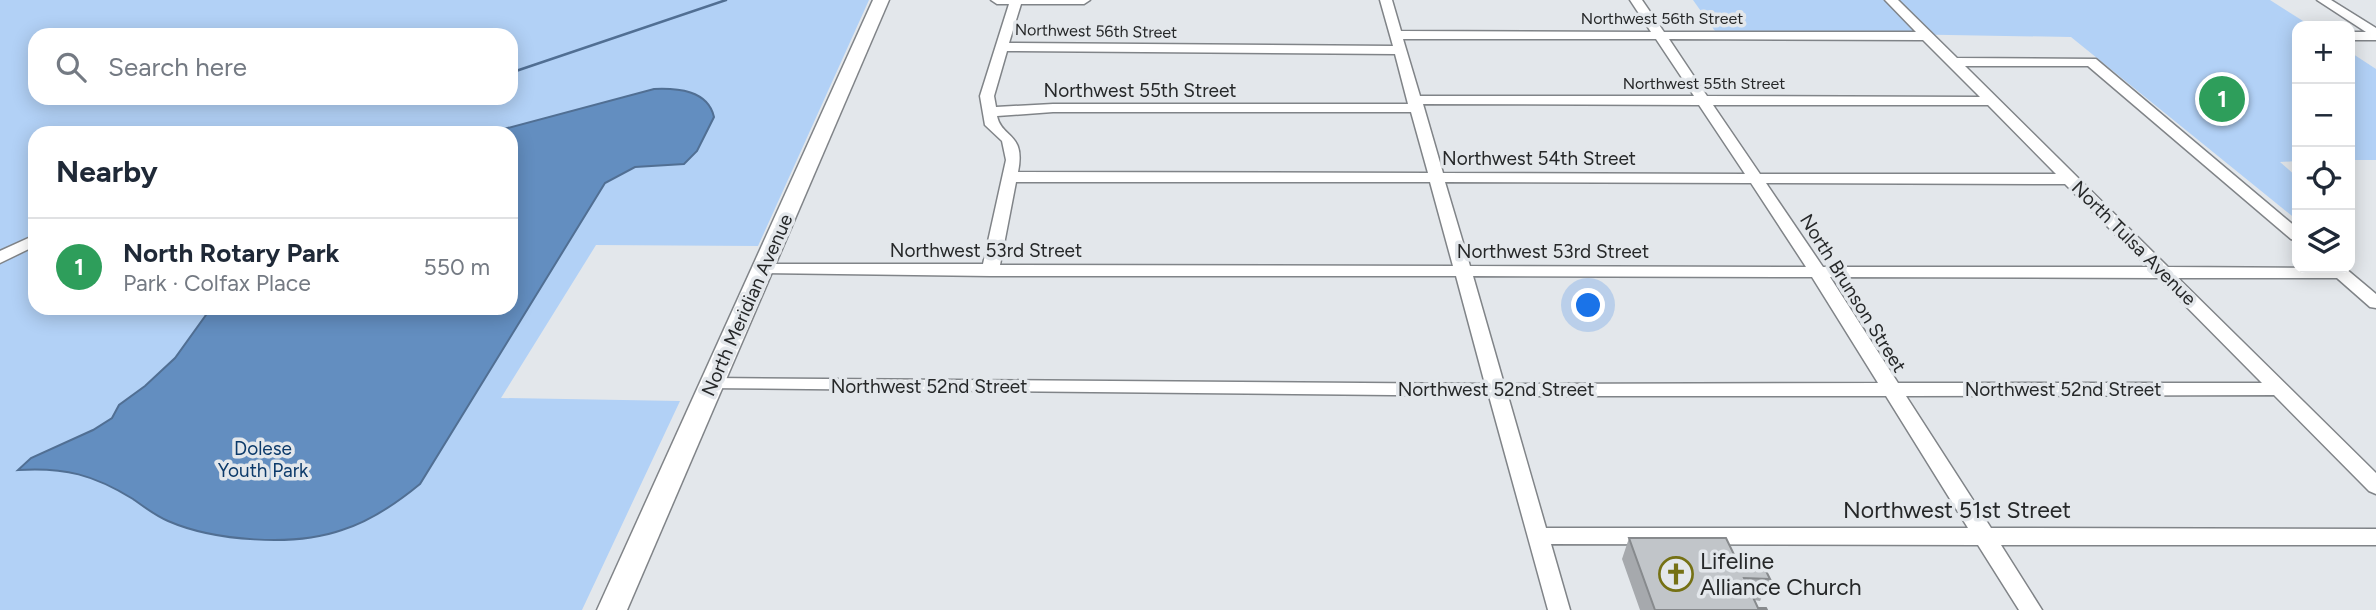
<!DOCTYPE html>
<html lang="en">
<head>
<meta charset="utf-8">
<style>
  :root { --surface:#fff; --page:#f2f2f3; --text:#1f2937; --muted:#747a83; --line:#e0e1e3; --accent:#757114 }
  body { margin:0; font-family:Figtree,sans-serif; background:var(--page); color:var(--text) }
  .controls { position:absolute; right:21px; top:21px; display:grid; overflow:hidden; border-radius:14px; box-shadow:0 4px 18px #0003 }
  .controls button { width:63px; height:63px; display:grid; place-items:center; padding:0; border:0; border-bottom:2px solid var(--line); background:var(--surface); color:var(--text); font:35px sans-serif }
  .you { position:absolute; left:1589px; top:306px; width:24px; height:24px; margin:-18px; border:5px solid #fff; border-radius:50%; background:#1a73e8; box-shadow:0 0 0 10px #1a73e833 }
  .badge { display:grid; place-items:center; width:46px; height:46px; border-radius:50%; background:var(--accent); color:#fff; font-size:23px; font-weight:700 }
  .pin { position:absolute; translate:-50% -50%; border:4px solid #fff; box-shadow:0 2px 7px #0006 }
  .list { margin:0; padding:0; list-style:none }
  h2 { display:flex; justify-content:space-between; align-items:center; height:91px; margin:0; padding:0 28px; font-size:30px }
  h2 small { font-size:23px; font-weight:400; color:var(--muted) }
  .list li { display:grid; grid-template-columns:46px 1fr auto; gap:21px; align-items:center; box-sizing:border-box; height:98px; padding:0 28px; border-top:2px solid var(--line) }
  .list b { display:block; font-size:26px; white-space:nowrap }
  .list p { margin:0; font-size:23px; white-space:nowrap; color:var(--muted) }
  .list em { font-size:23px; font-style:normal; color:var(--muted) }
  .icon { flex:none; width:38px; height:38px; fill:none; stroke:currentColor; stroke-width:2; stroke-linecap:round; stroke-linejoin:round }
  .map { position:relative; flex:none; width:2376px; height:610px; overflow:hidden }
  .search { position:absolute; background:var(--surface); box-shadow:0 4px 18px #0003; left:28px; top:28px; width:490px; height:77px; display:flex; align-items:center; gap:18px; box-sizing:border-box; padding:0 24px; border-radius:21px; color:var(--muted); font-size:26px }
  .panel { position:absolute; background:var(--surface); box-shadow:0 4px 18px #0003; left:28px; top:126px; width:490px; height:189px; border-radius:21px }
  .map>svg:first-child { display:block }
  .green { fill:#b2d1f6; fill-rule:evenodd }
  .water { fill:#638ec0; stroke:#516f93; stroke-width:2 }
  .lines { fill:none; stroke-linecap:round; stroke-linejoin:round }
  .stream { stroke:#516f93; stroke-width:2.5 }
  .minor-casing { stroke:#808488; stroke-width:3 }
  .major-casing { stroke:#808488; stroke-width:3 }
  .minor { fill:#fff; fill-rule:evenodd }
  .major { fill:#fff; fill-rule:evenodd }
  .wall { fill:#a6a9ad }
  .building { fill:#c1c5c9; stroke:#878a8d; stroke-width:2 }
  .labels { text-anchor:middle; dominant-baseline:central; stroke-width:7; stroke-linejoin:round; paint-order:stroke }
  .far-street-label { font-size:16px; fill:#262829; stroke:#e3e7eb }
  .street-label { font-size:19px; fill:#262829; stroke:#e3e7eb }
  .park-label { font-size:19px; fill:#0c3a6a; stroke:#e3e7eb }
  .near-street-label { font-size:23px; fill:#262829; stroke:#e3e7eb }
  .near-poi-label { font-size:23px; fill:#262829; stroke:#e3e7eb; text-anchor:start }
</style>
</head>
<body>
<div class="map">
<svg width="2376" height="610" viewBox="0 0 2376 610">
  <rect width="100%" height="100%" fill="#e3e7eb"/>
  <g class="green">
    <path d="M 0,0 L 869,0 L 758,246 L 596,245 L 501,398 L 680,401 L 582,610 L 0,610 ZM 35,35 L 511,35 L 511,98 L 35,98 ZM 35,133 L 511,133 L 511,308 L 35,308 Z"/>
    <path d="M 1693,0 L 2270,0 L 2311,26 L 2297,26 L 2297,161 L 2280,162 L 2297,177 L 2297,220 L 2071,37 L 1715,31 Z"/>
    <path d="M 2350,52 L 2376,69 L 2376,160 L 2350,160 Z"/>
  </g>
  <path class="water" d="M 654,89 C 677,88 708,90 714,117 L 697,151 L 684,164 L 635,167 L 605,183 L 420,484 C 397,503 371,521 342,530 C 294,547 214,541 168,521 C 156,516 144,507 133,499 C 94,475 65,467 18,470 L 31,458 L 93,430 L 112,418 L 119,405 L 145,386 L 175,358 L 211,308 L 511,308 L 511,133 L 489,133 Z"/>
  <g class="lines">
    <path class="stream" d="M 513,72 L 726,0"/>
    <g class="minor-casing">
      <g id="minor">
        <path d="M 991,0 L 1090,0 L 1084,4 L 1021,4 L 1009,43 L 1393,46 L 1380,0 L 1392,0 L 1401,31 L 1651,32 L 1630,0 L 1642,0 L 1664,32 L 1916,32 L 1885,0 L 1898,0 L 1957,58 L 2096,59 L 2297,228 L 2297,241 L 2291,239 L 2088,66 L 1965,66 L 2168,267 L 2345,268 L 2376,294 L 2376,308 L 2370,307 L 2337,278 L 2178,278 L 2376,473 L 2376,494 L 2369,491 L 2274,395 L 1906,396 L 1991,528 L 2376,529 L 2376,545 L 2001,545 L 2042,610 L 2019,610 L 1978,545 L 1551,544 L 1570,610 L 1548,610 L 1489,396 L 705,388 L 703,384 L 712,378 L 1485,384 L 1456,276 L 990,276 L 758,273 L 756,269 L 764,264 L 983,264 L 1006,160 L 1002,141 L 985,125 L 980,96 L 1009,4 L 997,4 ZM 1403,39 L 1656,39 L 1694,96 L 1420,96 ZM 1669,39 L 1923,40 L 1980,97 L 1707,96 ZM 1007,51 L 1395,54 L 1408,104 L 1053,104 L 996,107 L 994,96 ZM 1423,104 L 1699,105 L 1745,174 L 1443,173 ZM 1713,105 L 1988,105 L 2056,174 L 1760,174 ZM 1053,112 L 1411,112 L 1428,173 L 1018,172 C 1026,132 1002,139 997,116 ZM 1016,182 L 1430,182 L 1453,266 L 1000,265 ZM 1445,182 L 1751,183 L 1806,267 L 1470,266 ZM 1766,183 L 2065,184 L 2148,267 L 1823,267 ZM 1473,276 L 1812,277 L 1878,383 L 1504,384 ZM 1830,277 L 2158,278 L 2262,383 L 1898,383 ZM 1508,396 L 1886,396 L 1968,528 L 1546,528 Z"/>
        <path d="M 2317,0 L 2331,0 L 2376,28 L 2376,40 L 2350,40 L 2350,32 L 2366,32 Z"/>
        <path d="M 35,235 L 35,246 L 0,263 L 0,251 Z"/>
      </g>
    </g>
    <g class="major-casing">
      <path id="major" d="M 873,0 L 889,0 L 627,610 L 597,610 Z"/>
    </g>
    <use href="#minor" class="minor"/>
    <use href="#major" class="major"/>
  </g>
  <path class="wall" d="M 1629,538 L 1770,579 L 1760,601 L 1754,600 L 1758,608 L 1767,610 L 1640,610 L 1622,559 Z"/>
  <path class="building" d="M 1629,538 L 1726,538 L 1740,567 L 1764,567 L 1770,579 L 1744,578 L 1758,608 L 1766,608 L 1767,610 L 1655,610 Z"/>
  <defs>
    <g id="church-ring" transform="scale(1.75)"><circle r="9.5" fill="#e3e7eb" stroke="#757114" stroke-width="1.5"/><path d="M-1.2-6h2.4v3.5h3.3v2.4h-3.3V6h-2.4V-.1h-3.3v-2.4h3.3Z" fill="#757114"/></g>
  </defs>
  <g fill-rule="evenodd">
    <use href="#church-ring" x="1676" y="574"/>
  </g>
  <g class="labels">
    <g class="far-street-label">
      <text x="1662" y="18">Northwest 56th Street</text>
      <text transform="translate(1096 31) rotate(1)">Northwest 56th Street</text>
      <text x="1704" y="83">Northwest 55th Street</text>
    </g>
    <g class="street-label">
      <text x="1140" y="90">Northwest 55th Street</text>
      <text x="1539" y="158">Northwest 54th Street</text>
      <text transform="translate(2134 243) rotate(45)">North Tulsa Avenue</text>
      <text x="986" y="250">Northwest 53rd Street</text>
      <text x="1553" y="251">Northwest 53rd Street</text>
      <text transform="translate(1853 293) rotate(58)">North Brunson Street</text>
      <text transform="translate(747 305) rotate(-66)">North Meridian Avenue</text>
      <text x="929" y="386">Northwest 52nd Street</text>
      <text x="1496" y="389">Northwest 52nd Street</text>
      <text x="2063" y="389">Northwest 52nd Street</text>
    </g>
    <g class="park-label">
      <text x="263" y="448">Dolese<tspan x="263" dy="22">Youth Park</tspan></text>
    </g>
    <g class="near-street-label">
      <text x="1957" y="510">Northwest 51st Street</text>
    </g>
    <g class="near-poi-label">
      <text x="1700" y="561">Lifeline<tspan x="1700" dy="26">Alliance Church</tspan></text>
    </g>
  </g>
</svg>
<div class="controls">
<button>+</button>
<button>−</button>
<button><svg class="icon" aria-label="locate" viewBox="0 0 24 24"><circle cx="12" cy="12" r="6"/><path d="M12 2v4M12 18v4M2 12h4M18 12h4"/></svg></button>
<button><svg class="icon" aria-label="layers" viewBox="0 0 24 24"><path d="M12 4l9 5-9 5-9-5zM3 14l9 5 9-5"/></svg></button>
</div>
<div class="you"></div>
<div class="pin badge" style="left:2222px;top:99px;background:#2e9e5b">1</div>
<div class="search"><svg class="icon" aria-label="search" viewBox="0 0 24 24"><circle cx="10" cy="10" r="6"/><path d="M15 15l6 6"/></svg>Search here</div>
<section class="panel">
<h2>Nearby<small></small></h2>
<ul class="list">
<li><span class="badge" style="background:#2e9e5b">1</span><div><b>North Rotary Park</b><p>Park · Colfax Place</p></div><em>550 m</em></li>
</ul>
</section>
</div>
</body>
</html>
